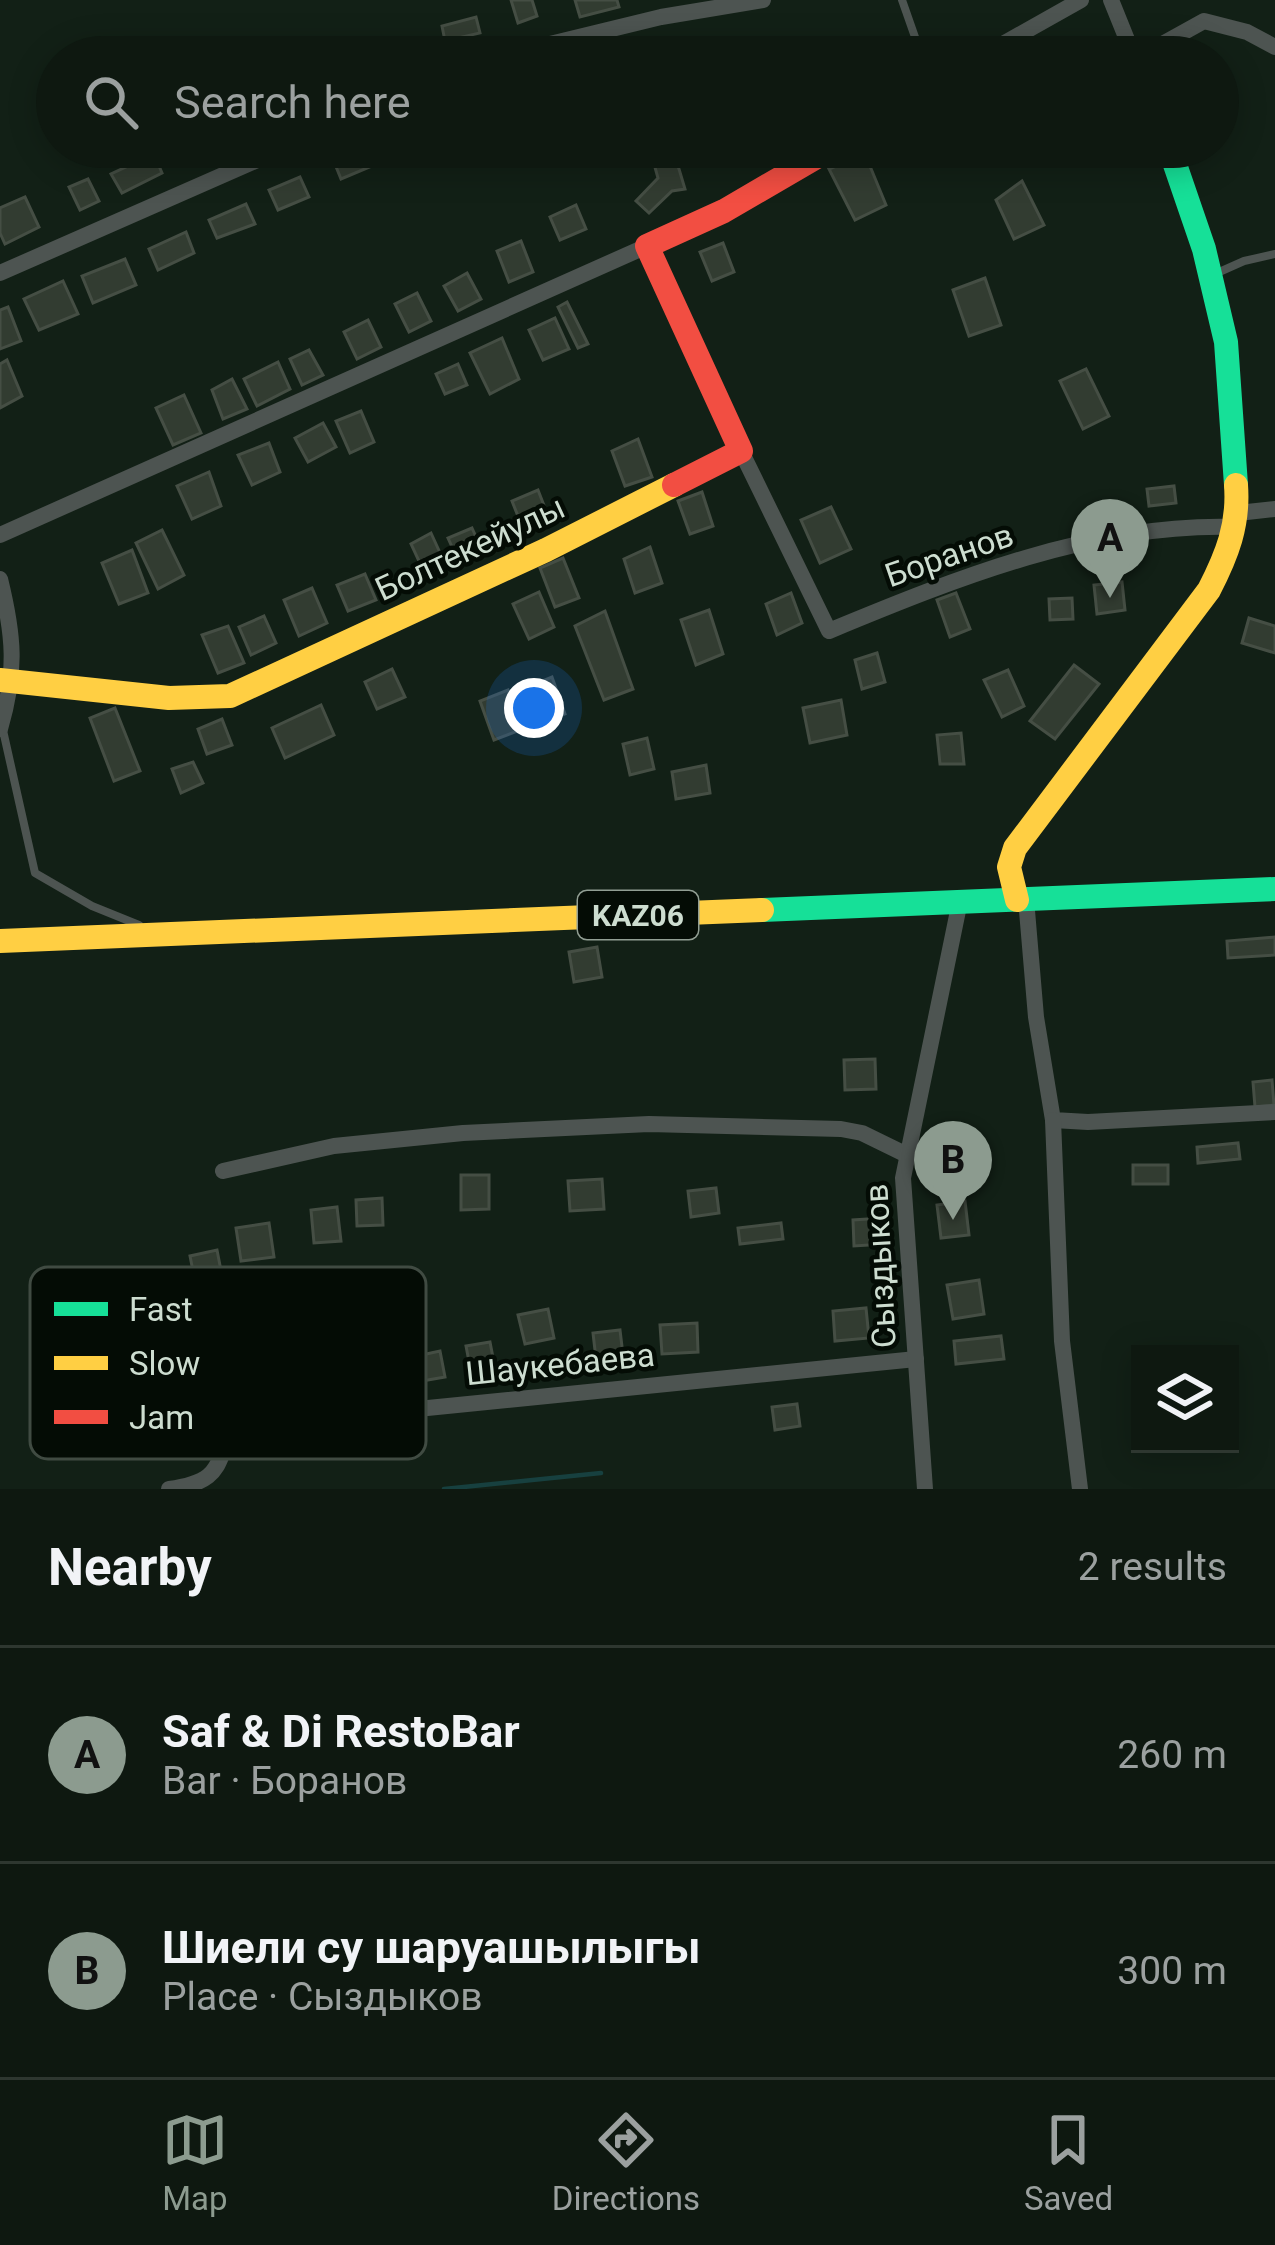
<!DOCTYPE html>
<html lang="en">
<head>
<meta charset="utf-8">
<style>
  :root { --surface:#0e1810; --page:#172119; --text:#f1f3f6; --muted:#9ba09f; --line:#2e3730; --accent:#8c9b8f }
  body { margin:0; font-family:Roboto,sans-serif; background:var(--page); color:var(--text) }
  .controls { position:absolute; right:36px; bottom:36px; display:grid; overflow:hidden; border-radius:0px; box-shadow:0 6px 30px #0003 }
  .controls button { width:108px; height:108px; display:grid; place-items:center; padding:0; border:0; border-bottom:3px solid var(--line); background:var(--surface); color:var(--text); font:60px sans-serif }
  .you { position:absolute; left:534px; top:708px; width:42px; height:42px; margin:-30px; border:9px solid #fff; border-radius:50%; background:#1a73e8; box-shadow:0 0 0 18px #1a73e833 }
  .badge { display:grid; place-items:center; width:78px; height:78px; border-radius:50%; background:var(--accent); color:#111; font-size:39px; font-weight:700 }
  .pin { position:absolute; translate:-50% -99px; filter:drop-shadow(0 3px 6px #0008) }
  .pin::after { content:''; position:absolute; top:63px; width:42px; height:36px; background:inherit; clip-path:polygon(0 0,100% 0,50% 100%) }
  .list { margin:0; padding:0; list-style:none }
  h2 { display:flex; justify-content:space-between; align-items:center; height:156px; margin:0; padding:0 48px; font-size:51px }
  h2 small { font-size:39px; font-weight:400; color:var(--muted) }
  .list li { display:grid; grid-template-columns:78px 1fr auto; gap:36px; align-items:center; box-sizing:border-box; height:216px; padding:0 48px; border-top:3px solid var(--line) }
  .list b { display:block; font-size:45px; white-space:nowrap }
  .list p { margin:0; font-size:39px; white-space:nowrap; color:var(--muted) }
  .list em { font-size:39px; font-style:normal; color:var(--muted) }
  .icon { flex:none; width:66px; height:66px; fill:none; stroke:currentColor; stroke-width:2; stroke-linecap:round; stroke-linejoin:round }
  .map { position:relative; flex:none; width:1275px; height:1489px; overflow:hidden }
  .search { position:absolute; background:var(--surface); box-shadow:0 6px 30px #0003; left:36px; right:36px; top:36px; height:132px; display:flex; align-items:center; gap:30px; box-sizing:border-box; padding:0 42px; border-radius:66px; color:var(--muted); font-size:45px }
  .sheet { height:588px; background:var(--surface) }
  nav { display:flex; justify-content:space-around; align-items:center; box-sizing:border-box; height:168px; border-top:3px solid var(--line); background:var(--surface); font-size:33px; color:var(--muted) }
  nav a { display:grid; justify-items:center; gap:6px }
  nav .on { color:var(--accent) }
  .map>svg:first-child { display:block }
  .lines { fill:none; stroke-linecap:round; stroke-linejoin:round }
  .stream { stroke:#17403f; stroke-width:4.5 }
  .building { fill:#323c31; stroke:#454e44; stroke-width:3 }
  .lane { stroke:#4d5451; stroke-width:8 }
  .street { stroke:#4d5451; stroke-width:16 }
  .fast { stroke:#16e098; stroke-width:24 }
  .slow { stroke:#ffcf43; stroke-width:24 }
  .jam { stroke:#f24e42; stroke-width:24 }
  .labels { text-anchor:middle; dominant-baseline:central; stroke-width:9; stroke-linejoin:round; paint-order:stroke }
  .shield { fill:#040c05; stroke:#919e93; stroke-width:3 }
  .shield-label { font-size:30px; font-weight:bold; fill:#cdddd0 }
  .street-label { font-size:33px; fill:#cdddd0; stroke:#040c05 }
  .key { fill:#040c05; stroke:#404b42; stroke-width:3 }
  .key-label { font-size:33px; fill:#cdddd0 }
</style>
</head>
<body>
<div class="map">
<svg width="1275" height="1489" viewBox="0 0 1275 1489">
  <rect width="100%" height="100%" fill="#122016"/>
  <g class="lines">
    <path class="stream" d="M 444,1489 L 601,1473"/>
  </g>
  <g class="building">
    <path d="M 511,0 L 532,0 L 537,16 L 518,23 Z"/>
    <path d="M 575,0 L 617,0 L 619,7 L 580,17 Z"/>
    <path d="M 476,17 L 480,33 L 445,41 L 442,26 Z"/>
    <path d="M 699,44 L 702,57 L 677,57 L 675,50 Z"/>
    <path d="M 174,147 L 219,147 L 184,165 Z"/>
    <path d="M 673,149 L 685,189 L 672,191 L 649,213 L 636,201 L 658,178 L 651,153 Z"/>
    <path d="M 365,151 L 372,166 L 341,179 L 335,164 Z"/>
    <path d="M 154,154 L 162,173 L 122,193 L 111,174 Z"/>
    <path d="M 865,154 L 886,205 L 855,220 L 829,169 Z"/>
    <path d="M 300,177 L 309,197 L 278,210 L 269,190 Z"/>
    <path d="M 88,179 L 99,201 L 80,210 L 69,187 Z"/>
    <path d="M 1022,181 L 1044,225 L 1014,239 L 996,200 Z"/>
    <path d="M 25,197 L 39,227 L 5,244 L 0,233 L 0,208 Z"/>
    <path d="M 246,204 L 255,224 L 217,238 L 209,220 Z"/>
    <path d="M 576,205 L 586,229 L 560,240 L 550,217 Z"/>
    <path d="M 186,232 L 194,253 L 158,270 L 149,249 Z"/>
    <path d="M 521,241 L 533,272 L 509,282 L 497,251 Z"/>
    <path d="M 723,243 L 734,272 L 712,281 L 700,252 Z"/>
    <path d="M 125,259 L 136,285 L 93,303 L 82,276 Z"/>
    <path d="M 467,273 L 481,299 L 458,311 L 444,286 Z"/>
    <path d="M 985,278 L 1001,325 L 969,336 L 953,290 Z"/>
    <path d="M 63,281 L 78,314 L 39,330 L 24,299 Z"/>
    <path d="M 417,293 L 431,321 L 409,332 L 395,304 Z"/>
    <path d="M 567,302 L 588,344 L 578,348 L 558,307 Z"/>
    <path d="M 8,307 L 21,341 L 0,349 L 0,310 Z"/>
    <path d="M 555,318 L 569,349 L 543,360 L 529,330 Z"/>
    <path d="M 368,320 L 381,347 L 357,359 L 344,332 Z"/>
    <path d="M 502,338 L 519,379 L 490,394 L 470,353 Z"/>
    <path d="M 309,350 L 323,375 L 302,385 L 290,359 Z"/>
    <path d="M 7,360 L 22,396 L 0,408 L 0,364 Z"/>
    <path d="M 278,362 L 290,389 L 257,406 L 244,379 Z"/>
    <path d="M 458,364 L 467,385 L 445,394 L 436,374 Z"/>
    <path d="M 1086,369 L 1109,416 L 1083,429 L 1060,381 Z"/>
    <path d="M 232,379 L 247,409 L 223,419 L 212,390 Z"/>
    <path d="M 184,395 L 201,433 L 173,445 L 156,408 Z"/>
    <path d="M 361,411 L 374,442 L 350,453 L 336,421 Z"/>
    <path d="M 323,423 L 336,447 L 308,462 L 295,438 Z"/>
    <path d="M 638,439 L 652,477 L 625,486 L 612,451 Z"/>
    <path d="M 269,443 L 280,472 L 252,485 L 238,455 Z"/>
    <path d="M 209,472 L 221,506 L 192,519 L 177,486 Z"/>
    <path d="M 1174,486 L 1176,503 L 1149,506 L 1147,489 Z"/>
    <path d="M 538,490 L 550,521 L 525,534 L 512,501 Z"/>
    <path d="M 702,492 L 713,526 L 690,534 L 678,501 Z"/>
    <path d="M 831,507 L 851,549 L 820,563 L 801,520 Z"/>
    <path d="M 472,528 L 482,550 L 458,560 L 448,538 Z"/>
    <path d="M 162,530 L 184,575 L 158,589 L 136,543 Z"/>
    <path d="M 431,533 L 446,566 L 425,574 L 411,544 Z"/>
    <path d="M 650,547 L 662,583 L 635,593 L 624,559 Z"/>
    <path d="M 132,550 L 148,593 L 119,604 L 102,563 Z"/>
    <path d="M 563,558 L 579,598 L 555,607 L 540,568 Z"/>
    <path d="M 365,574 L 376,600 L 348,611 L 337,585 Z"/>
    <path d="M 1122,582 L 1125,610 L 1097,614 L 1094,585 Z"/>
    <path d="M 312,588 L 327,623 L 299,636 L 284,600 Z"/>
    <path d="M 539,592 L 554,627 L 529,639 L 513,604 Z"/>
    <path d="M 791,593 L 802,623 L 777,635 L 766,604 Z"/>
    <path d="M 956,593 L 970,629 L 950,637 L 937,600 Z"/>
    <path d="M 1072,598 L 1073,619 L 1050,620 L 1049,599 Z"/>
    <path d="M 709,610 L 723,654 L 696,665 L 681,620 Z"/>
    <path d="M 605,611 L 633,689 L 604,700 L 575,626 Z"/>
    <path d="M 264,616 L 276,643 L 251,655 L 239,627 Z"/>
    <path d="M 1249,618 L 1275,626 L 1275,653 L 1242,643 Z"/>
    <path d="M 228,626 L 244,663 L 218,673 L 202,635 Z"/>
    <path d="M 877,653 L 885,682 L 862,689 L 855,660 Z"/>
    <path d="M 1074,665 L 1099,684 L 1055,739 L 1030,721 Z"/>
    <path d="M 392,669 L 405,697 L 377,709 L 365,682 Z"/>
    <path d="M 1008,670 L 1024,706 L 1002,717 L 984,680 Z"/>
    <path d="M 552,677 L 565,714 L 530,728 L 518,691 Z"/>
    <path d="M 508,690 L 523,729 L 494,740 L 480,701 Z"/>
    <path d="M 841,700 L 847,735 L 810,743 L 803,708 Z"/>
    <path d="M 321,705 L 334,735 L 285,758 L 272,728 Z"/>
    <path d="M 115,708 L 140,771 L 114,781 L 90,718 Z"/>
    <path d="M 222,719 L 232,745 L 207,754 L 198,729 Z"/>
    <path d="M 961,733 L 964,764 L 940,764 L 937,735 Z"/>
    <path d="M 647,738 L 654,769 L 630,775 L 623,744 Z"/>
    <path d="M 193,762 L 203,783 L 181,793 L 172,769 Z"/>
    <path d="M 706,765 L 710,793 L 676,799 L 672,772 Z"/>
    <path d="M 1275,937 L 1275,955 L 1228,958 L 1227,941 Z"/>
    <path d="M 597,947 L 602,977 L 574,982 L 569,952 Z"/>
    <path d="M 875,1059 L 876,1089 L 845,1090 L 844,1060 Z"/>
    <path d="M 1272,1080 L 1274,1105 L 1255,1107 L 1253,1082 Z"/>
    <path d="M 1238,1143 L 1240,1159 L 1198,1163 L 1197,1147 Z"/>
    <rect x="1133" y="1165" width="35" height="19"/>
    <path d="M 461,1175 L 489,1175 L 489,1209 L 461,1210 Z"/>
    <path d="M 602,1179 L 604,1209 L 570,1211 L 568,1181 Z"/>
    <path d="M 716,1188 L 719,1213 L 691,1217 L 688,1191 Z"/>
    <path d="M 382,1198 L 383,1225 L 357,1226 L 356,1200 Z"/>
    <path d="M 965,1201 L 969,1235 L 941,1238 L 937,1205 Z"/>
    <path d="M 337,1207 L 341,1241 L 314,1243 L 311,1210 Z"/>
    <path d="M 882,1218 L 884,1244 L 854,1246 L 853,1220 Z"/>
    <path d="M 269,1223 L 274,1257 L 241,1261 L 236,1228 Z"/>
    <path d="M 781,1223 L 783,1239 L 740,1244 L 738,1228 Z"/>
    <path d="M 217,1250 L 223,1281 L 196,1286 L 190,1256 Z"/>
    <path d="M 979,1280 L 984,1314 L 953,1319 L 947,1285 Z"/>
    <path d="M 866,1308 L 869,1338 L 835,1341 L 833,1311 Z"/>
    <path d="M 548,1309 L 554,1338 L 525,1344 L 518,1315 Z"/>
    <path d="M 697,1323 L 698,1352 L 662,1354 L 660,1325 Z"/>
    <path d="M 620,1330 L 623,1355 L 596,1359 L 593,1333 Z"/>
    <path d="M 1001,1336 L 1004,1359 L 956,1364 L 954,1341 Z"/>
    <path d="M 490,1342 L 495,1368 L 471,1372 L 466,1346 Z"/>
    <path d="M 440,1351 L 445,1377 L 422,1381 L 417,1356 Z"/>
    <path d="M 797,1404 L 800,1426 L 775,1430 L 772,1407 Z"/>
  </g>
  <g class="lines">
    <g class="lane">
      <path d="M 902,0 L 922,57"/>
      <path d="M 1217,273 L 1244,261 L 1275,254"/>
      <path d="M 2,726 L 35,873 L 92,906 L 139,925"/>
    </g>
    <g class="street">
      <path d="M 1111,0 L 1134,57"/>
      <path d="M 497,57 L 661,17 L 763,0"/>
      <path d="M 980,57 L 1081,0"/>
      <path d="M 1139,57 L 1204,21 L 1247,32 L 1275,47"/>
      <path d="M 0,273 L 287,147"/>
      <path d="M 741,451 L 829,631 C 957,578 1093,523 1234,527"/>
      <path d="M 1238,513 L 1275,509"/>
      <path d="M 0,535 L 647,246"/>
      <path d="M 0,579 C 14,636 17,671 0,729"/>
      <path d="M 1026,899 L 1036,1017 L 1053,1120 L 1088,1122 L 1275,1112"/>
      <path d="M 1053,1120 L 1062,1341 L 1080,1489"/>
      <path d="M 223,1171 L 334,1146 L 463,1133 L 649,1124 L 841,1129 L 862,1133 L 907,1155"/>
      <path d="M 169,1489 C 239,1480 205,1448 248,1426 L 916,1359"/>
      <path d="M 925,1489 L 903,1178 L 960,901"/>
    </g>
    <g class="fast">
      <path d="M 1169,147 L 1204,249 L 1226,342 L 1236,485"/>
      <path d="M 762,910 L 1275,889"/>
    </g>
    <g class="slow">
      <path d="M 0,680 L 169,698 L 230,696 L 546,550 L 674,485"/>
      <path d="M 1017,900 L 1009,867 L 1015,848 L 1209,590 C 1227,555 1239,525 1236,485"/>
      <path d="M 0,941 L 762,910"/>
    </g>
    <path class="jam" d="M 674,485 L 741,451 L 647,246 L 724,211 L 834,147"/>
  </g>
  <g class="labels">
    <rect class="shield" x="578" y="891" width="120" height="48" rx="9"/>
    <g class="shield-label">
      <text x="638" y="915">KАZ06</text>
    </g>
    <g class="street-label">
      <text transform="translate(470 548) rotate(-25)">Болтекейулы</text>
      <text transform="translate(949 555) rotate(-19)">Боранов</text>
      <text transform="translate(880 1266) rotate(-93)">Сыздыков</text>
      <text transform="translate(560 1364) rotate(-6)">Шаукебаева</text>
    </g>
  </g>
  <rect x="30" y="1267" width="396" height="192" rx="18" class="key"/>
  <rect x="54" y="1302" width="54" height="14" fill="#16e098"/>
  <rect x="54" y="1356" width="54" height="14" fill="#ffcf43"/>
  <rect x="54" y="1410" width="54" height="14" fill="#f24e42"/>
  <g class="key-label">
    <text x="129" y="1321">Fast</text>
    <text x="129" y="1375">Slow</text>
    <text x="129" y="1429">Jam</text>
  </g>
</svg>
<div class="controls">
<button><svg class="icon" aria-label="layers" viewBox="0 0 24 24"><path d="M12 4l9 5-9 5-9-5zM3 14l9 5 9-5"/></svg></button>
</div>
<div class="you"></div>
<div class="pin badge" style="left:1110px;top:598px">A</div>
<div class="pin badge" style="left:953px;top:1220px">B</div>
<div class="search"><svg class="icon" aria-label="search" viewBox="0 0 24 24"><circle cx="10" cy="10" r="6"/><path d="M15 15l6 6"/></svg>Search here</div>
</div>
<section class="sheet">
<h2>Nearby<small>2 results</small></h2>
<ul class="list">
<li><span class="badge">A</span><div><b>Saf &amp; Di RestoBar</b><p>Bar · Боранов</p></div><em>260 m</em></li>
<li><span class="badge">B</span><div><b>Шиели су шаруашылыгы</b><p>Place · Сыздыков</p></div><em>300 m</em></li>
</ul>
</section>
<nav>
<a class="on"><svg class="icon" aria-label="map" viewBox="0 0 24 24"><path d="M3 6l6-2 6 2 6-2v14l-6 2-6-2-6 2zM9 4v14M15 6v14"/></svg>Map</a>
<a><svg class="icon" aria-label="directions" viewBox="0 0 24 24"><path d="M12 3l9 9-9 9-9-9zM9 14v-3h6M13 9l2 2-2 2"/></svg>Directions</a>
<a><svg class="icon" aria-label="saved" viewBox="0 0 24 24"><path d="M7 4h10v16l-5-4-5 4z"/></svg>Saved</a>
</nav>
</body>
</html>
